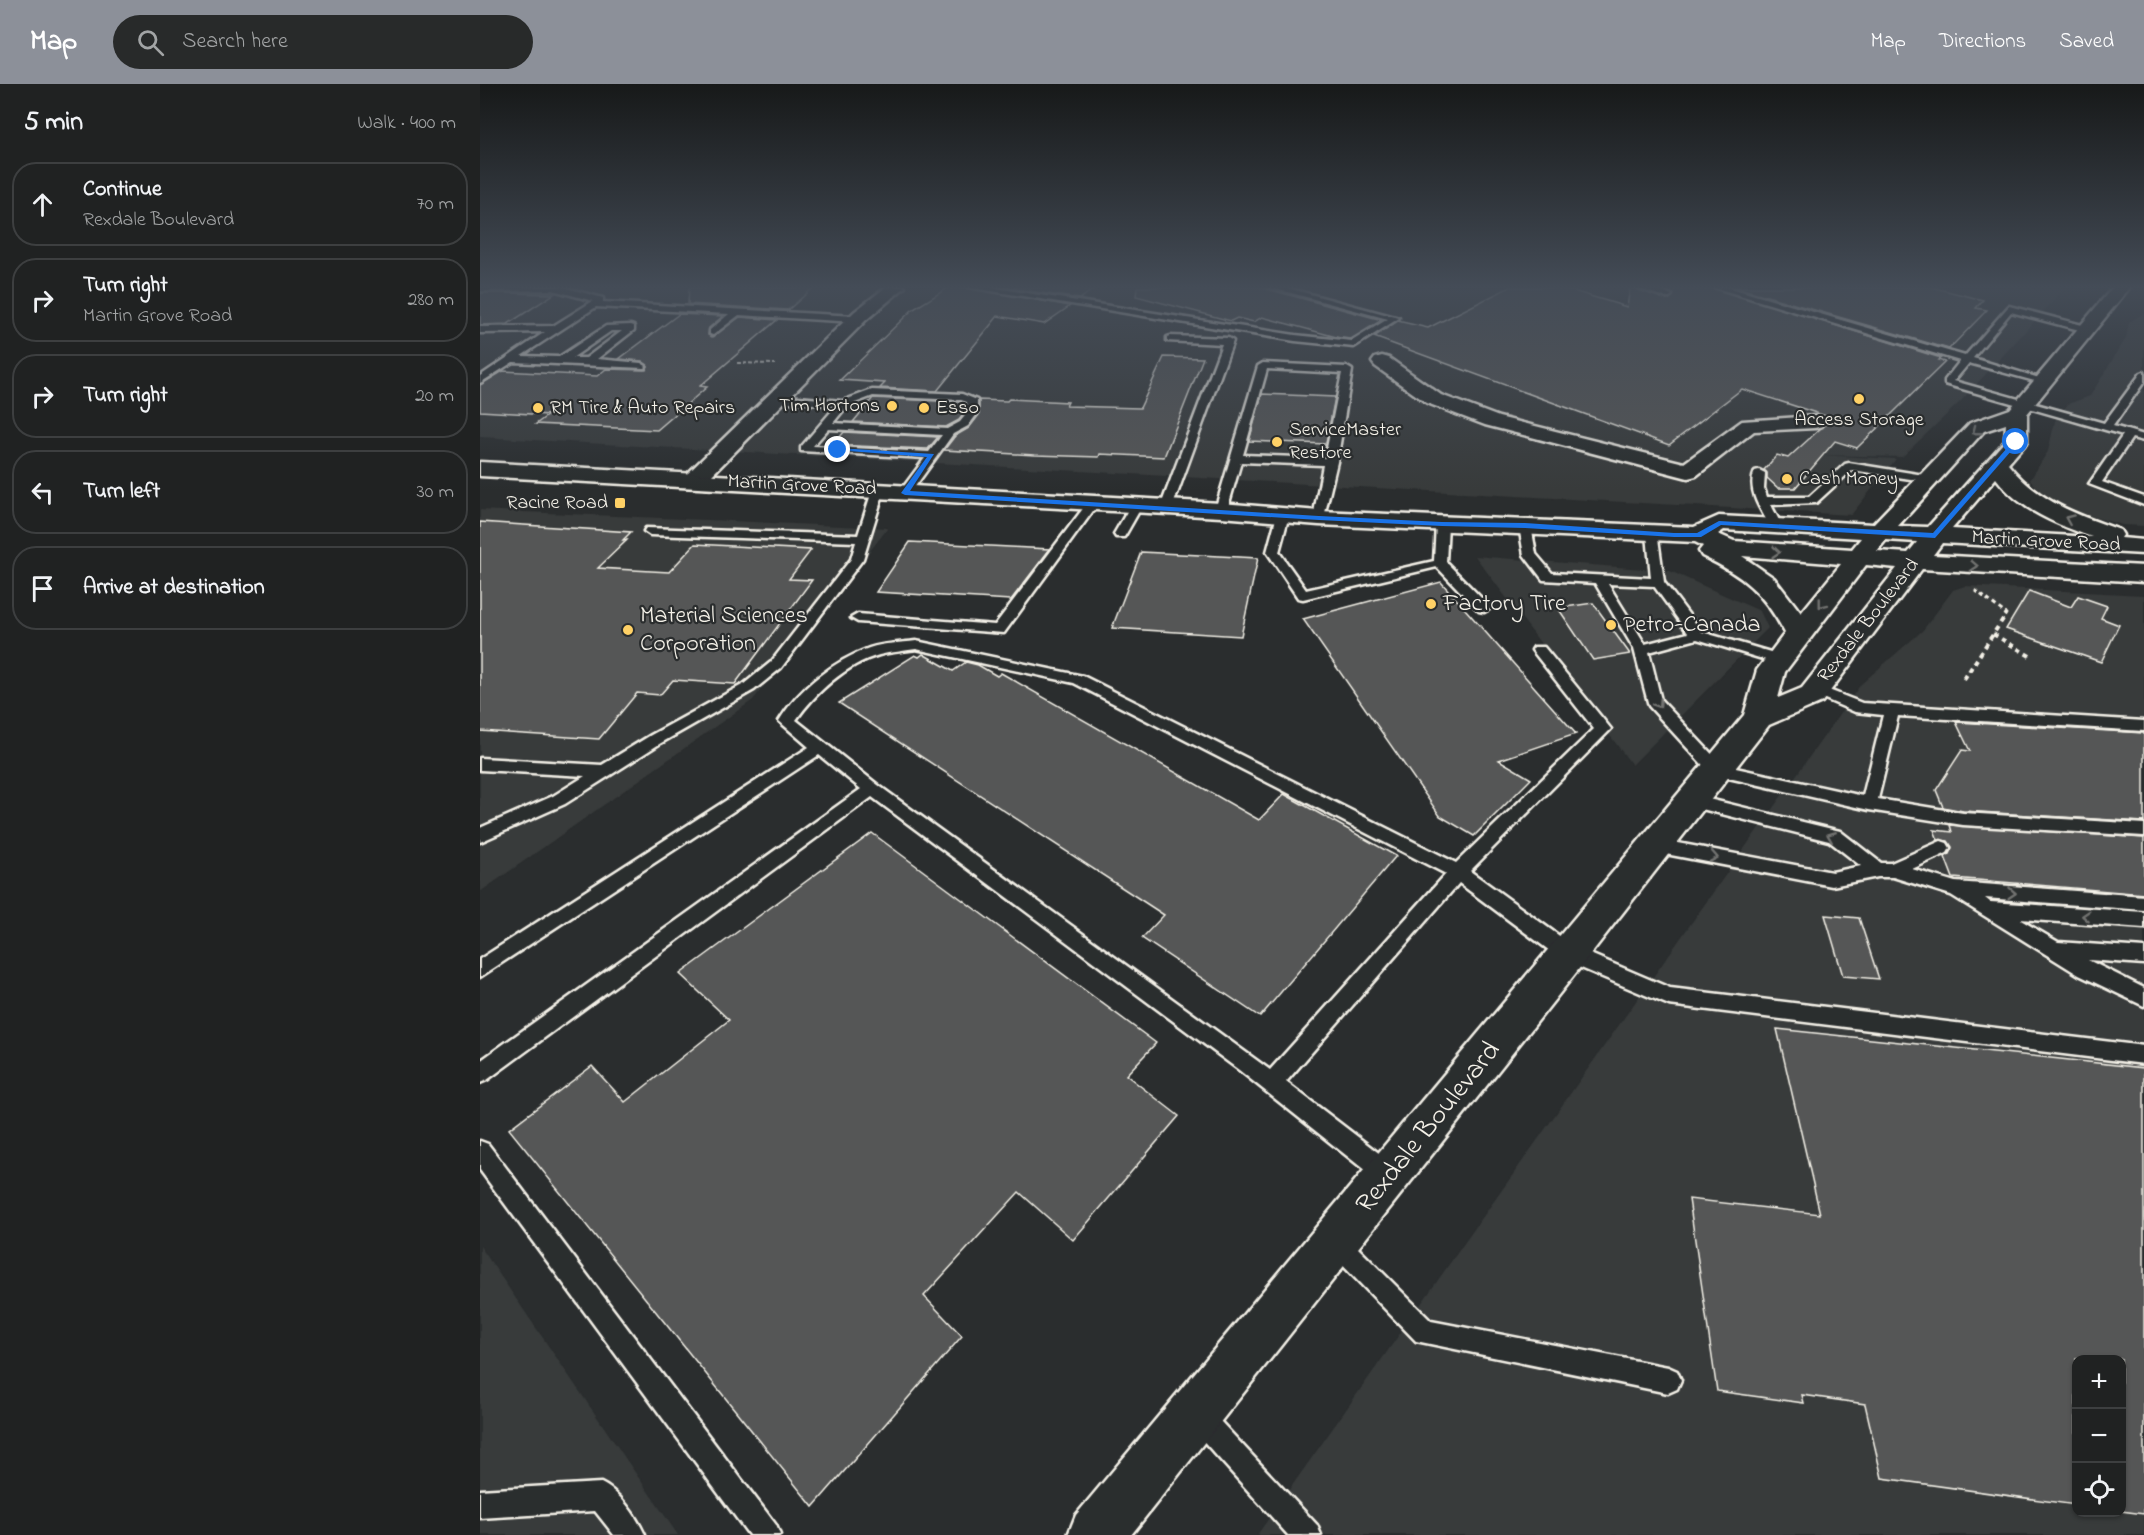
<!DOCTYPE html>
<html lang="en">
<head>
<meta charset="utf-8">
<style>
  :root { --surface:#202222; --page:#282a2a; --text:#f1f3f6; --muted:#a2a4a5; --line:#3d3f40; --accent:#8c9099 }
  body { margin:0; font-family:"Indie Flower",sans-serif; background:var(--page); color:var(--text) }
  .controls { position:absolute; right:18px; bottom:18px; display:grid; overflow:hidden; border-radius:12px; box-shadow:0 2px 4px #0004 }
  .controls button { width:54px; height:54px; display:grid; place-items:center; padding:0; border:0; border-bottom:2px solid var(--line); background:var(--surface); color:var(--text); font:30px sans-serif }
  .stop { position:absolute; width:18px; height:18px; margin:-14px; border:4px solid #1a73e8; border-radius:50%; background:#fff }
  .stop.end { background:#1a73e8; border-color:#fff; box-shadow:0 2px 6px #0008 }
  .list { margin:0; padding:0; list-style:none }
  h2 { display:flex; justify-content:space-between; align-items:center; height:78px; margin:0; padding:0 24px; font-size:26px }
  h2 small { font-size:20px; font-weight:400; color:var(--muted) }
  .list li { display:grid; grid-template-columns:39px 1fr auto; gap:18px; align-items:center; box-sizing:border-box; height:84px; margin:0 12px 12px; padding:0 12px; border:2px solid var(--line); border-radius:24px }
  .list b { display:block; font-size:22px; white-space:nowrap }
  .list p { margin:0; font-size:20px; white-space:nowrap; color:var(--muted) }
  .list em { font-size:20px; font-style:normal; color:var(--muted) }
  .icon { flex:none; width:33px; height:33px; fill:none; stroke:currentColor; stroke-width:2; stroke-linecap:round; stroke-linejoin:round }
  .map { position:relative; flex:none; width:1664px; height:1451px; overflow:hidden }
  header { display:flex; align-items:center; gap:36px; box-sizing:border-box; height:84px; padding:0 30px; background:var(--accent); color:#fff }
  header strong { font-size:28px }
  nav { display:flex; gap:33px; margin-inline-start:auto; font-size:21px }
  .search { width:420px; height:54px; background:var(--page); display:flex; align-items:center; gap:15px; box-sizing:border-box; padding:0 21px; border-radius:33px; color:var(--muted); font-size:22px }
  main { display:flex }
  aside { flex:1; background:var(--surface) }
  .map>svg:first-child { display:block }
  .built { fill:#373a3a; fill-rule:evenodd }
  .building { fill:#555756; stroke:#f4f1e8; stroke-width:1.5 }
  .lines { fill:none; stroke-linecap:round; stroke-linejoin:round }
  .service-casing { stroke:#f4f1e8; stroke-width:5 }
  .minor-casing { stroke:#f4f1e8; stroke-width:5 }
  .secondary-casing { stroke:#f4f1e8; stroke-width:5 }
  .path-far2 { stroke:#f4f1e8; stroke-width:2; stroke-dasharray:4 2; stroke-linecap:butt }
  .path-far1 { stroke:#f4f1e8; stroke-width:3; stroke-dasharray:4.5 3; stroke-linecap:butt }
  .path { stroke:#f4f1e8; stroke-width:4; stroke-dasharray:5 4.5; stroke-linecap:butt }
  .service { fill:#2a2d2e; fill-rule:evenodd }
  .minor { fill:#2a2d2e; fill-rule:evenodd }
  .secondary { fill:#2a2d2e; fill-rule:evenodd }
  .oneway { stroke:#71726f }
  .route { fill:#1a73e8 }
  .poi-dot { fill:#ffd166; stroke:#2a2d2e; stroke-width:2 }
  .labels { text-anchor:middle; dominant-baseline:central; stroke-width:4.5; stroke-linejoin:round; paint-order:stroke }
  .far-poi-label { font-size:20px; fill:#f4f1e8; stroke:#2a2d2e; text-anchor:start }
  .far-street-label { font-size:20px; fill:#f4f1e8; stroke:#2a2d2e }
  .poi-label { font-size:24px; fill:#f4f1e8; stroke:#2a2d2e; text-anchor:start }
  .near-street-label { font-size:28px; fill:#f4f1e8; stroke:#2a2d2e }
</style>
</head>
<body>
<header>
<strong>Map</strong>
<div class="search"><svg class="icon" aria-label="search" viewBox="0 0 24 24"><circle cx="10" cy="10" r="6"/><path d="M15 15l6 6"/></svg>Search here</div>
<nav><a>Map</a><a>Directions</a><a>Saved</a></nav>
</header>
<main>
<aside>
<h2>5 min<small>Walk · 400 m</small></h2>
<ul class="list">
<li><svg class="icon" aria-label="ahead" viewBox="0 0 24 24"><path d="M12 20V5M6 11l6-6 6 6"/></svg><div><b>Continue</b><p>Rexdale Boulevard</p></div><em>70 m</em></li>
<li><svg class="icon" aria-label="right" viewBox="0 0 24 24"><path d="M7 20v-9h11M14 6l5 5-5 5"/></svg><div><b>Turn right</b><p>Martin Grove Road</p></div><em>280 m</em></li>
<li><svg class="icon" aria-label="right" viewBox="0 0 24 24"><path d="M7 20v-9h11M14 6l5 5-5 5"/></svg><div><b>Turn right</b></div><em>20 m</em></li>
<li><svg class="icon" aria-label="left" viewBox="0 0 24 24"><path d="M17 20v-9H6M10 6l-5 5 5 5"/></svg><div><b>Turn left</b></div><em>30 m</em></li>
<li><svg class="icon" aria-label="arrive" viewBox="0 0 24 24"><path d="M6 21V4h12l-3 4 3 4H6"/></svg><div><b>Arrive at destination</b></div></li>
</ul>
</aside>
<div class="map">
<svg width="1664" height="1451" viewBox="0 0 1664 1451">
  <rect width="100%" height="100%" fill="#2a2d2e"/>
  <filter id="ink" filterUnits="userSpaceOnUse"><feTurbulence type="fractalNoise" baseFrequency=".0167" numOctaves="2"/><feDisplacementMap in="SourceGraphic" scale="12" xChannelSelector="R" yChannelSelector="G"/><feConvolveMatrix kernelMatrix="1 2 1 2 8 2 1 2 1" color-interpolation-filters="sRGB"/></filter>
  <g filter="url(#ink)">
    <g class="built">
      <path d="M 0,203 L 1586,203 L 1481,317 L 1422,373 L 1337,371 L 1416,375 L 1371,431 L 0,353 Z"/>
      <path d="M 1664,229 L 1664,442 L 1642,441 L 1595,428 L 1563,410 L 1550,396 L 1568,367 L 1575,337 L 1588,320 L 1610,312 L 1646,254 L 1649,238 Z"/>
      <path d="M 0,426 L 408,444 L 273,616 L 0,808 Z"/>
      <path d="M 995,472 L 1190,487 L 1280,527 L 1288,544 L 1152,681 Z"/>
      <path d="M 1485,502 L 1664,511 L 1664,1451 L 777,1451 L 1381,600 L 1443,546 L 1473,506 ZM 1596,1276 L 1642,1276 L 1642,1428 L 1596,1428 Z"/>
      <path d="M 0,1162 L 198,1451 L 0,1451 Z"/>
    </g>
    <g class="building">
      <path d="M 209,203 L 334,203 L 308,226 L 208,220 Z"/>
      <path d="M 469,203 L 486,203 L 590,222 L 564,240 L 518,232 L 457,307 L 400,304 L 405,299 L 360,296 L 432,226 Z"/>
      <path d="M 524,203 L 616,203 L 600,215 Z"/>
      <path d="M 657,203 L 779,203 L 902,236 L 871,255 L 860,254 L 782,233 L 774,238 L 757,234 L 751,237 L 656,212 Z"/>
      <path d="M 1030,203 L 1080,203 L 1147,223 L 1150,203 L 1187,216 L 1194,210 L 1176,203 L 1231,203 L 1461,274 L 1458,276 L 1465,278 L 1377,364 L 1355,357 L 1315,404 L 1298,404 L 1287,394 L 1287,389 L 1284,386 L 1297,371 L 1308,374 L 1352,334 L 1262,305 L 1189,361 L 894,253 L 918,237 L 948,244 Z"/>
      <path d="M 1256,203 L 1451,203 L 1503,216 L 1496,224 L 1507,226 L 1469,265 Z"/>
      <path d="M 0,209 L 18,209 L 74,210 L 28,240 L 0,241 Z"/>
      <path d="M 199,230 L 243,232 L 229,244 L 228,251 L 232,253 L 260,233 L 297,236 L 220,302 L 227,303 L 177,346 L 56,340 L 68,331 L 0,327 L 0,301 L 23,287 L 117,292 L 126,285 L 166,286 L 168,282 L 162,277 L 139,275 Z"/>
      <path d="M 684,273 L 723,274 L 684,373 L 620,370 L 619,373 L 555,371 L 464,366 L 475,352 L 489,344 L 499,331 L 499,316 L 527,317 L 529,315 L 588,318 L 586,322 L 660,324 Z"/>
      <path d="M 782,310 L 855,313 L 846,360 L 769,357 Z"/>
      <path d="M 393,314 L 481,318 L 485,320 L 486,327 L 479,336 L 466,343 L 373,338 Z"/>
      <path d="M 364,348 L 458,353 L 448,365 L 353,361 Z"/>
      <path d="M 0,438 L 151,448 L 143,456 L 147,456 L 118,484 L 189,488 L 215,460 L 331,466 L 309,495 L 332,496 L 255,600 L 193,596 L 180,611 L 157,609 L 119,655 L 0,647 Z"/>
      <path d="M 430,458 L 570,465 L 531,516 L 396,508 Z"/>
      <path d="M 661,468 L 778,474 L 761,552 L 632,544 Z"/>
      <path d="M 961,498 L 1096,650 L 1019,676 L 1051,695 L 994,752 L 960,732 L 823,535 Z"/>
      <path d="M 1549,507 L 1591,523 L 1598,512 L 1627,522 L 1621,534 L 1639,541 L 1621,578 L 1526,545 Z"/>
      <path d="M 1113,519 L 1150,570 L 1113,576 L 1078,524 Z"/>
      <path d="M 443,570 L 473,587 L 486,578 L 498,581 L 517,592 L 521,589 L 779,736 L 804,710 L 916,772 L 780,933 L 662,854 L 684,831 L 359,619 L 435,571 L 439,573 Z"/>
      <path d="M 1476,638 L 1664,649 L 1664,738 L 1483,727 L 1463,723 L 1456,706 L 1482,666 L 1490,667 Z"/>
      <path d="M 1470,741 L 1664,754 L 1664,810 L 1473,794 L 1465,773 L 1469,770 L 1472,763 L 1468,757 L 1458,756 L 1454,746 L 1472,748 Z"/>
      <path d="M 392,749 L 676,959 L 646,991 L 699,1032 L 593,1156 L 539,1108 L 444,1212 L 482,1252 L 333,1423 L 29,1045 L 112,982 L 145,1018 L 249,936 L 200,890 Z"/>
      <path d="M 1345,831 L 1379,834 L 1399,895 L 1363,892 Z"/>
      <path d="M 1297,945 L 1664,984 L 1664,1430 L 1641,1427 L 1641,1275 L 1596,1275 L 1596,1421 L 1402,1394 L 1385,1320 L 1322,1311 L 1324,1319 L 1237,1307 L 1209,1115 L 1340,1130 Z"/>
    </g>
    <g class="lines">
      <g class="service-casing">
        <g id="service">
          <path d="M 0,203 L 83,203 L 123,214 L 123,218 L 376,232 L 380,235 L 376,238 L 259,231 L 233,251 L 230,250 L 230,246 L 249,230 L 116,223 L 41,272 L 79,273 L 126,242 L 151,241 L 154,242 L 154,246 L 117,275 L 161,279 L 166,282 L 164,284 L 33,278 L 0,299 L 0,292 L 65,248 L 0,249 L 0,243 L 73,242 L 113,217 L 73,206 L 0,207 ZM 131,247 L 142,247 L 106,274 L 92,274 Z"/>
          <path d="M 488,203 L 509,203 L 815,251 L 872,257 L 908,235 L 789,203 L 804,203 L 919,234 L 874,263 L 815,257 Z"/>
          <path d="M 1155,203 L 1169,203 L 1192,211 L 1188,214 Z"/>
          <path d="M 1233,203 L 1247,203 L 1485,272 L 1529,222 L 1610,243 L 1610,247 L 1607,248 L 1531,228 L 1493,274 L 1566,296 L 1566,300 L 1489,279 L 1474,297 L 1624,339 L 1661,289 L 1664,288 L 1664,298 L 1633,342 L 1664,351 L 1664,357 L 1652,354 L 1622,398 L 1664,413 L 1664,421 L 1609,400 L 1643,351 L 1465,300 L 1465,296 L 1480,277 Z"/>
          <path d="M 690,252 L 748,254 L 753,257 L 692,424 L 686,428 L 680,424 L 742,260 L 687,257 L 687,253 Z"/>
          <path d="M 783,279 L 867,283 L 872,286 L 857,378 L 843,437 L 839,438 L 833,434 L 843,381 L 761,378 L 747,426 L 741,430 L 735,426 L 778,282 ZM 787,285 L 862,289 L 845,374 L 763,371 Z"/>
          <path d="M 392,306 L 482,310 L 497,316 L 497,330 L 488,342 L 473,350 L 429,411 L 425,412 L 419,409 L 445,374 L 321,367 L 321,363 L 356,322 L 297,317 L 292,314 L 297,311 L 362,317 ZM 393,312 L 481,316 L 487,318 L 488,328 L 480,338 L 467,345 L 353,339 L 367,322 ZM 348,345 L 462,351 L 449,368 L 333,362 Z"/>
          <path d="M 1369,379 L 1450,392 L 1456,395 L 1450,398 L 1372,386 L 1336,419 L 1291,421 L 1302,442 L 1296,446 L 1292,445 C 1282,428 1266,406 1275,387 L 1279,386 L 1285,389 L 1284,404 L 1287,413 L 1329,413 L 1365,380 Z"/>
          <path d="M 398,404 L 404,407 L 383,475 L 301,584 L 274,606 L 181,659 L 85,720 L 0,758 L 0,744 L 73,712 L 105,692 L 0,686 L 0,674 L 122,681 L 171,651 L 264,600 L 291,578 L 371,475 L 376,458 L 170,451 L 164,447 L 166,444 L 378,451 L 392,407 Z"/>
          <path d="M 612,416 L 618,420 L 524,549 L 378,538 L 371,534 L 378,530 L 515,541 L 608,418 Z"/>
          <path d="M 656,418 L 662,422 L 646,450 L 644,453 L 636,453 L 634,450 L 652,419 Z"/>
          <path d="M 803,427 L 809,431 L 799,468 L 826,506 L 954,477 L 956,440 L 962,436 L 968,440 L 966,478 L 1011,524 L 1004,528 L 999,527 L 957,483 L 823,515 L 818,514 L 787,468 L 797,431 Z"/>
          <path d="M 1045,438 L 1051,442 L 1056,470 L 1072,489 L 1171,494 L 1167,450 L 1169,447 L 1177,447 L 1184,498 L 1222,548 L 1304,572 L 1306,575 L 1299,580 L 1217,555 L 1169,568 L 1181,616 L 1242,681 L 1383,712 L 1403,631 L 1375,628 L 1331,609 L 1329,606 L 1336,601 L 1382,619 L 1664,637 L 1664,647 L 1418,632 L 1398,715 L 1483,729 L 1664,740 L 1664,752 L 1483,741 L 1389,726 L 1231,690 L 1169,622 L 1154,565 L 1115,499 L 1063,496 L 1044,471 L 1039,442 ZM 1128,500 L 1174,502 L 1208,549 L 1165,560 Z"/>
          <path d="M 436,557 L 603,592 L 976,779 L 1114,645 L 1052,566 L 1054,563 L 1064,563 L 1131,645 L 990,787 L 1096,864 L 1190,904 L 1664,962 L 1664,980 L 1189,921 L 1082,876 L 979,799 L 806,998 L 917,1083 L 920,1091 L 917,1099 L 909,1102 L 901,1099 L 759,986 L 392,713 L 7,996 L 0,999 L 0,977 L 381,705 L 339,671 L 0,893 L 0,875 L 329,663 L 299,637 C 319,604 354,577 389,564 C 404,559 421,559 436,557 ZM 436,565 L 594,599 L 966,790 L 790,986 L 398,701 L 316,636 C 335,609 366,580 399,571 C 411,568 424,567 436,565 Z"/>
          <path d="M 1212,711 L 1360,747 L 1401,779 L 1411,779 L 1461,757 L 1467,759 L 1470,764 L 1467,769 L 1432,785 L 1475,798 L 1664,812 L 1664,826 L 1505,814 L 1510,818 L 1664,828 L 1664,844 L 1539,835 L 1578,858 L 1664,864 L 1664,880 L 1608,876 L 1664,904 L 1664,922 L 1599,891 L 1471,811 L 1413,793 L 1398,793 L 1352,802 L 1170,767 L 1167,762 L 1170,757 L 1176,755 L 1352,788 L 1381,782 L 1349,757 L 1206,721 L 1204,717 L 1206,713 Z"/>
          <path d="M 0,1057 L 8,1060 L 296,1441 L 300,1451 L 269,1451 L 0,1086 Z"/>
          <path d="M 857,1147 L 865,1151 L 951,1237 L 1188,1283 L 1197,1287 L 1201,1296 L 1197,1305 L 1188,1309 L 936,1257 L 849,1167 L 845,1159 L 849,1151 Z"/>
          <path d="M 718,1319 L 727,1323 L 837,1441 L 841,1451 L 808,1451 L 709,1341 L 705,1332 L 709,1323 Z"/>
          <path d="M 121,1399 C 139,1407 157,1433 165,1451 L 134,1451 L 115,1427 L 0,1434 L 0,1406 Z"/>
        </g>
      </g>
      <g class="minor-casing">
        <g id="minor">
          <path d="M 406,203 L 425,203 L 386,236 L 222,401 L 214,403 L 206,401 L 203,396 L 206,391 L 374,228 Z"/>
          <path d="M 902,272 L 909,274 L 961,311 L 1019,333 L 1204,379 L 1262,337 L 1335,332 L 1342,334 L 1345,338 L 1342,342 L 1335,344 L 1274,347 L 1216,392 L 1208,394 L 1005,341 L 947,319 L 895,282 L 892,278 L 895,274 Z"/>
        </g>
      </g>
      <g class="secondary-casing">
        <path id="secondary" d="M 1633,203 L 1650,203 L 1547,330 L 1547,358 L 1528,380 C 1557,417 1597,431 1640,446 L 1643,451 L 1641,454 L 1664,456 L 1664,470 L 1462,459 L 1453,471 L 1664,482 L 1664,498 L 1442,485 L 1342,618 L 1289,641 L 1102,881 L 651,1451 L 588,1451 L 596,1431 L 1264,631 L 1277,586 L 1305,549 C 1283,508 1264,492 1222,472 L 1219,467 L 1223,462 L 1215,458 L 839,441 L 741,433 L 0,392 L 0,378 L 741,419 L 839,427 L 1214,443 L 1239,432 L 1393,440 L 1490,339 L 1530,325 ZM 1526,340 L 1525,357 L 1448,443 L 1418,442 L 1504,347 ZM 1516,394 C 1540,426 1576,440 1612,453 L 1472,445 ZM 1244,446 L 1381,454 L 1372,465 L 1254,457 L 1238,450 ZM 1406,456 L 1437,458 L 1428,469 L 1397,467 ZM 1262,472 L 1361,480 L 1321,529 L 1294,494 ZM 1386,481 L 1417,484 L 1322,604 L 1298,614 L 1305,588 Z"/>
      </g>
      <path class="path-far2" d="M 257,279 L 295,280"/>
      <path class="path-far1" d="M 1495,506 L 1526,530 L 1522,536"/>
      <g class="path">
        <path d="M 1513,550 L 1550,572"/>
        <path d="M 1484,595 L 1523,535"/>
      </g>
      <use href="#service" class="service"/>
      <use href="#minor" class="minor"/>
      <use href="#secondary" class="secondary"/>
    </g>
    <defs><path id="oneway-chevron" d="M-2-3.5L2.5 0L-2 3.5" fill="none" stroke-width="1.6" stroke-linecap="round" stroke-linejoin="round" transform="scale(1.5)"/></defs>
    <g class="oneway">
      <use href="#oneway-chevron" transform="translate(1496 347) rotate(142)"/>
      <use href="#oneway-chevron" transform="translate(1589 435) rotate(-157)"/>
      <use href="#oneway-chevron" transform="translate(1296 468) rotate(5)"/>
      <use href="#oneway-chevron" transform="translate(1494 482) rotate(3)"/>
      <use href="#oneway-chevron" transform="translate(1342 520) rotate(128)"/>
      <use href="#oneway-chevron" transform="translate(1178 620) rotate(56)"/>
      <use href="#oneway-chevron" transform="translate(1351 752) rotate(-158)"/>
      <use href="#oneway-chevron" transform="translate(1234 773) rotate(11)"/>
      <use href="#oneway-chevron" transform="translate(1532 809) rotate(4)"/>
      <use href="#oneway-chevron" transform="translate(1606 832) rotate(-176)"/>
    </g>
  </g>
  <linearGradient id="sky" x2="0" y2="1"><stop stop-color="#171919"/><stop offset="0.5" stop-color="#444c57"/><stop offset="1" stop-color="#444c57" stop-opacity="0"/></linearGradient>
  <rect width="1664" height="406" fill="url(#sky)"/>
  <path class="route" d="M 1534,356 L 1539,358 L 1455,454 L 1241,441 L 1221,453 L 1194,453 L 1045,444 L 962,442 L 839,436 L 425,411 L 421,409 L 447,373 L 355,366 L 358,364 L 454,370 L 430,407 L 839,432 L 962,438 L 1045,439 L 1194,449 L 1217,449 L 1239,437 L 1453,449 Z"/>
  <g class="poi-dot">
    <circle cx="1379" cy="315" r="6"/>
    <circle cx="412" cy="322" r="6"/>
    <circle cx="58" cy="324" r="6"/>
    <circle cx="444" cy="324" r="6"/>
    <circle cx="797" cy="358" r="6"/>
    <circle cx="1307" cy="395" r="6"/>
    <rect x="134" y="413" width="12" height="12" rx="3"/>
    <circle cx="951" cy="520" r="6"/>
    <circle cx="1131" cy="541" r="6"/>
    <circle cx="148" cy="546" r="6"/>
  </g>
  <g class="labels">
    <g class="far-poi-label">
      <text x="400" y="322" text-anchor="end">Tim Hortons</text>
      <text x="70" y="324">RM Tire &amp; Auto Repairs</text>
      <text x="456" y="324">Esso</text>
      <text x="1379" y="336" text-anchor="middle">Access Storage</text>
      <text x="809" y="346">ServiceMaster<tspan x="809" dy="23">Restore</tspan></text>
      <text x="1319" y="395">Cash Money</text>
      <text x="128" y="419" text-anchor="end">Racine Road</text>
    </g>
    <g class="far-street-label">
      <text transform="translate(322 402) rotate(3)">Martin Grove Road</text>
      <text transform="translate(1566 458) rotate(3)">Martin Grove Road</text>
      <text transform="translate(1389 537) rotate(-52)">Rexdale Boulevard</text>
    </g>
    <g class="poi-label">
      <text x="963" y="520">Factory Tire</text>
      <text x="160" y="532">Material Sciences<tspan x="160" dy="28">Corporation</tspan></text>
      <text x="1143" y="541">Petro-Canada</text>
    </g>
    <g class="near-street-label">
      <text transform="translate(949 1044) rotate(-51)">Rexdale Boulevard</text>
    </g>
  </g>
</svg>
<div class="controls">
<button>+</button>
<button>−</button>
<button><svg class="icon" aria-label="locate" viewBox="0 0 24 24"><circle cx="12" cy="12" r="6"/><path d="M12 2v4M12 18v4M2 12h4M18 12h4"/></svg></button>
</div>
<div class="stop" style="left:1536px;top:358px"></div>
<div class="stop end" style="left:358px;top:366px"></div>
</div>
</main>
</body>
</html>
